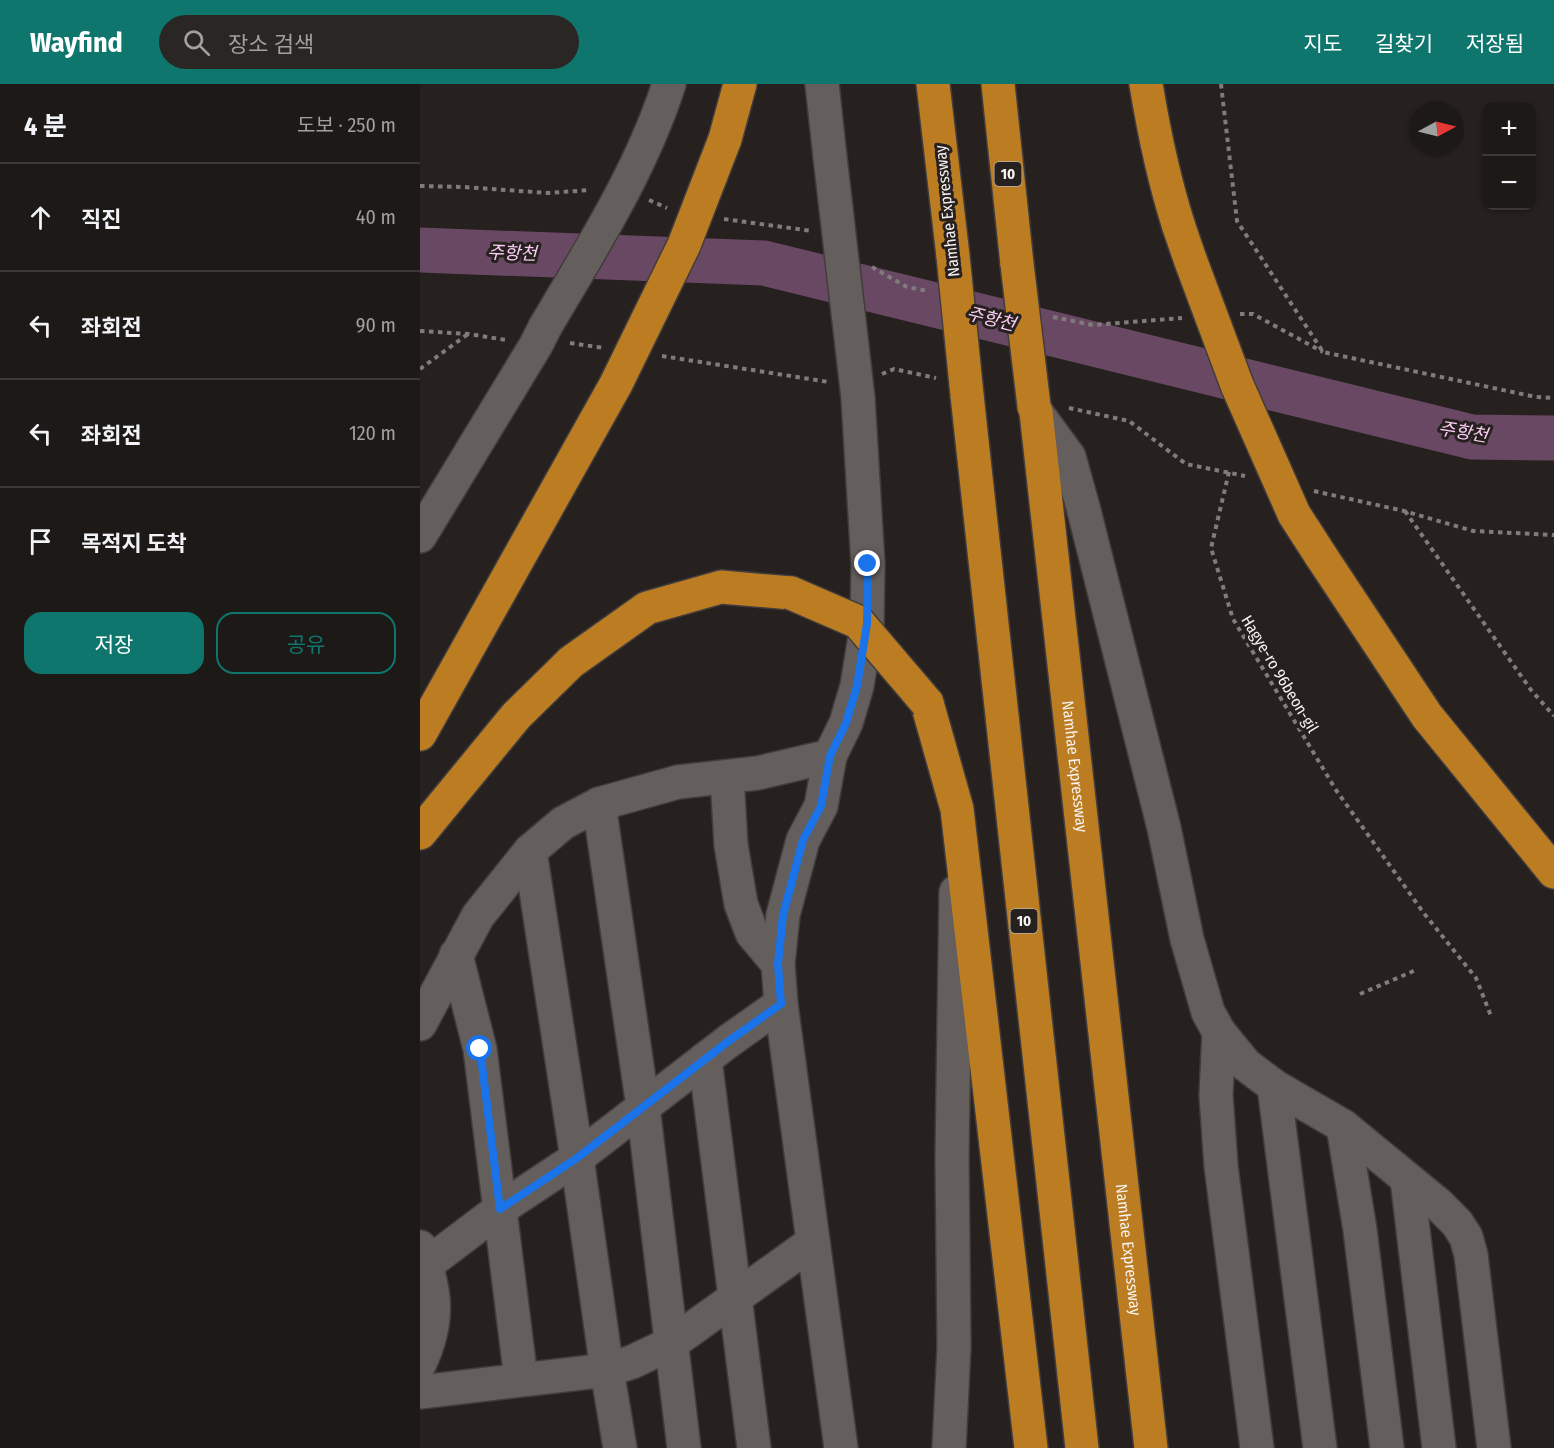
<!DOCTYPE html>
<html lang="ko">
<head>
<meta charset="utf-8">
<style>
  :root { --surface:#1c1917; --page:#292624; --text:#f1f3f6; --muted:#a0a0a1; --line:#3a3836; --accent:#0f766e }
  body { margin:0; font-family:"Fira Sans Condensed","Noto Sans KR",sans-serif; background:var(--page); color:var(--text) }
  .controls { position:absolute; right:18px; top:18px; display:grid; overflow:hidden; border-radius:12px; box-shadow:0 2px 4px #0004 }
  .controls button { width:54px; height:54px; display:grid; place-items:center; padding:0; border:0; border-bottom:2px solid var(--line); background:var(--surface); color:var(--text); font:30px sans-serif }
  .compass { position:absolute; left:990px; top:18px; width:54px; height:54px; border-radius:50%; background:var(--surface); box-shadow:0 2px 4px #0004; rotate:83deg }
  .stop { position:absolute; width:18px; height:18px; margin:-14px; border:4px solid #1a73e8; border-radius:50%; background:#fff }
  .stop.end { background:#1a73e8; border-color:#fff; box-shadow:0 2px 6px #0008 }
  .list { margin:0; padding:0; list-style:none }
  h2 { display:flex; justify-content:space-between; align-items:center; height:78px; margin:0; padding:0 24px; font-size:26px }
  h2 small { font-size:20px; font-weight:400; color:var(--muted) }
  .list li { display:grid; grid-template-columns:39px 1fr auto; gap:18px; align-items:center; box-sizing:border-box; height:108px; padding:0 24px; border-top:2px solid var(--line) }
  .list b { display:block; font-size:22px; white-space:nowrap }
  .list em { font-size:20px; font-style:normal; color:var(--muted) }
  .actions { display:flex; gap:12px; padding:18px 24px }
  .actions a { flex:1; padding:14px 0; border:2px solid var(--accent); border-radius:18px; text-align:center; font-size:21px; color:var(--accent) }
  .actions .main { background:var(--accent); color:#fff }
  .icon { flex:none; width:33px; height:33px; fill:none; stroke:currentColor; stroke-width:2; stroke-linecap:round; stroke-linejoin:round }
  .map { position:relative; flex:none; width:1134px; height:1364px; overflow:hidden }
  header { display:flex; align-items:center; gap:36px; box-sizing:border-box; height:84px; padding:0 30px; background:var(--accent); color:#fff }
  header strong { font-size:28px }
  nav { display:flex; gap:33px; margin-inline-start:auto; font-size:21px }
  .search { width:420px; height:54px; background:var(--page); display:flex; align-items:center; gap:15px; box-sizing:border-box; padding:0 21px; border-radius:33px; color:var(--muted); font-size:22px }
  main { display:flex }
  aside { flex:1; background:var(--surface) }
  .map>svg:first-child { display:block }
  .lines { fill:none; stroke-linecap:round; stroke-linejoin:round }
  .river { stroke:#694864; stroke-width:45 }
  .minor-casing { stroke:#423d3c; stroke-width:36 }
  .highway-casing { stroke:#423d3c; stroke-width:36 }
  .path { stroke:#807c7a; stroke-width:4; stroke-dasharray:4.5 4.5; stroke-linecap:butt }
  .minor { stroke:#645e5c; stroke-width:33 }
  .highway { stroke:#bc7d22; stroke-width:33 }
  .minor-bridge-casing { stroke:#423d3c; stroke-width:36; stroke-linecap:butt }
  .highway-bridge-casing { stroke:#423d3c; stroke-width:36; stroke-linecap:butt }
  .minor-bridge { stroke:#645e5c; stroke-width:33 }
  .highway-bridge { stroke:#bc7d22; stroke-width:33 }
  .route { stroke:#1a73e8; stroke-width:8 }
  .labels { text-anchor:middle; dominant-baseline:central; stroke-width:6; stroke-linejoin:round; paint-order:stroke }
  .shield { fill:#26211f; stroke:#b8b4b3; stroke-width:1.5 }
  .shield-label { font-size:15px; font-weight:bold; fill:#f7f3f2 }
  .street-label { font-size:16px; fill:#f7f3f2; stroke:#26211f }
  .water-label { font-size:18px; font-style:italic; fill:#fccdf5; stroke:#26211f }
</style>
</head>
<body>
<header>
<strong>Wayfind</strong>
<div class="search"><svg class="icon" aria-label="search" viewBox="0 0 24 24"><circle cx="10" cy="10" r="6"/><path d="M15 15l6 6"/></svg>장소 검색</div>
<nav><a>지도</a><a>길찾기</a><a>저장됨</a></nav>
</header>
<main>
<aside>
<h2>4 분<small>도보 · 250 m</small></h2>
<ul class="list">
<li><svg class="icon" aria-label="ahead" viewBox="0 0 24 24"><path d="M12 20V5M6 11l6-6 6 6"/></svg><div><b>직진</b></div><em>40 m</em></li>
<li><svg class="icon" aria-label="left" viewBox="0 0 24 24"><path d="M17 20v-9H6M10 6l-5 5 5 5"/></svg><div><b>좌회전</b></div><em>90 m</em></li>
<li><svg class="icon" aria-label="left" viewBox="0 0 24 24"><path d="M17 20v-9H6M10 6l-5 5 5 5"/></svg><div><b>좌회전</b></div><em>120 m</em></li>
<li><svg class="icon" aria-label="arrive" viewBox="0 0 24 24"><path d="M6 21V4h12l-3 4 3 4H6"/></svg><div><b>목적지 도착</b></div></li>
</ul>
<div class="actions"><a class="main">저장</a><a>공유</a></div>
</aside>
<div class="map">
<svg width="1134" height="1364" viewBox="0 0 1134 1364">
  <rect width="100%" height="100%" fill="#26211f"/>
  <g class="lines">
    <path class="river" d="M 0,166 L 344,179 L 1052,353 L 1134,354"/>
    <g class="minor-casing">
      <g id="minor">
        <path d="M 402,0 L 410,73"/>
        <path d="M 616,328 L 649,373 L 663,423 L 744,744 L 767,855 L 788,928 L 799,948 L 826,981 L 854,1002 L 923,1042 L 940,1146 L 967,1364"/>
        <path d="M 0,452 L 116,261 L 125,243 C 171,165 221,87 249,0"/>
        <path d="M 307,693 L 311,761 L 321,820 L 332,849 L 358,880"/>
        <path d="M 179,720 L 223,1023 L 264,1364"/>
        <path d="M 110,767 L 157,1074 L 187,1286 L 200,1364"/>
        <path d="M 36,871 L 60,965 L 101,1295"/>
        <path d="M 0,940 L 58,832 L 110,767 L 143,739 L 179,720 L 258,698 L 338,689 L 410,672"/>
        <path d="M 799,948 L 796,1011 L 801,1082 L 837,1364"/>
        <path d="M 285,975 L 334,1364"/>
        <path d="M 854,1002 L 900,1364"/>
        <path d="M 923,1042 L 1018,1120 L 1037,1139 L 1046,1153 L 1051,1171 L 1074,1364"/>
        <path d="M 987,1095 L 1019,1364"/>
        <path d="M 0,1163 C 16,1207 20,1235 0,1279"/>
        <path d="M 6,1181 L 80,1125 L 157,1074 L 310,956 L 361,920"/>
        <path d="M 0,1308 L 187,1286 L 212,1278 L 252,1259 L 393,1158"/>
        <path d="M 421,1364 L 361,920 L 358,880 L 363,831 L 383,756 L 401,722 L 410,672 L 426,639 L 437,602 L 447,540 L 448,480 L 438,314"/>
        <path d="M 529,1364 L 534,1263 L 532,1073 L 536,808"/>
      </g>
    </g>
    <g class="highway-casing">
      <g id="highway">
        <path d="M 513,0 L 533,172"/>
        <path d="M 578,0 L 597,180"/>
        <path d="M 726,0 C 734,49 744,96 759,143"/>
        <path d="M 305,55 L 320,0"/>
        <path d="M 547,311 L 662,1364"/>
        <path id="s1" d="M 614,322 L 616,328 L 731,1364"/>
        <path d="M 901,472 L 1007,632 L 1134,788"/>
        <path d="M 507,619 L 537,725 L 611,1364"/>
        <path d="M 0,650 L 196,300"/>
        <path d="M 0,749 L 96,632 L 151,578 L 227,524 L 301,503 L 371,509"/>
      </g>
    </g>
    <g class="path">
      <path d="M 801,0 L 817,137 L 903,268 L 1116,313 L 1134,314"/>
      <path d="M 0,102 L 44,103 L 128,109 L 170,106"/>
      <path d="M 229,116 L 247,124"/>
      <path d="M 304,135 L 392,147"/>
      <path d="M 452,183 L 487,203 L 508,207"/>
      <path d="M 820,230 L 833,230 L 903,268"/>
      <path d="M 633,233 L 673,241 L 762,234"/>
      <path d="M 0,247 L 49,250 L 86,256"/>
      <path d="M 150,259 L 184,264"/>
      <path d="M 242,272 L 409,298"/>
      <path d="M 0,285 L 48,250"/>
      <path d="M 462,290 L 474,285 L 516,294"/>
      <path d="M 649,324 L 709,337 L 766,380 L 825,392"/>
      <path d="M 809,388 L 791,464 L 813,535 L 916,706 L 1003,828 L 1056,894 L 1071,932"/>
      <path d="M 894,407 L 984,427 L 1053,447 L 1134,451"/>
      <path d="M 985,427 L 1111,606 L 1134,632"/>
      <path d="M 940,910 L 996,886"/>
    </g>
    <use href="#minor" class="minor"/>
    <use href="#highway" class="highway"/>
    <g class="minor-bridge-casing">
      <path id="minor-bridge" d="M 410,73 L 438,314"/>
    </g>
    <g class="highway-bridge-casing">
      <g id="highway-bridge">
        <path d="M 759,143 L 770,175 L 817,301 L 874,430 L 901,472"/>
        <path d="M 533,172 L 547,311"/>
        <path d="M 597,180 L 614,322"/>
        <path d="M 196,300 L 264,161 L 305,55"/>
        <path d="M 371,509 L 438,538 L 507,619"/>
      </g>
    </g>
    <use href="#minor-bridge" class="minor-bridge"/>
    <use href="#highway-bridge" class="highway-bridge"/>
  </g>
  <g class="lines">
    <path class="route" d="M 60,965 L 80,1125 L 157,1074 L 310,956 L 361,920 L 358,880 L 363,831 L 383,756 L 401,722 L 410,672 L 426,639 L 437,602 L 447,540 L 448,480"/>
  </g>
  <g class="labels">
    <g class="shield">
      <rect x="574.5" y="78" width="27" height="24" rx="4.5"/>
      <rect x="590.5" y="825" width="27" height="24" rx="4.5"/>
    </g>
    <g class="shield-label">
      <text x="588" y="90">10</text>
      <text x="604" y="837">10</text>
    </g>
    <g class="street-label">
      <text transform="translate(527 127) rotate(-96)">Namhae Expressway</text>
      <text transform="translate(860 590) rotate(59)">Hagye-ro 96beon-gil</text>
      <text stroke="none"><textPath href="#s1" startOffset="363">Namhae Expressway</textPath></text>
      <text stroke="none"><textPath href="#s1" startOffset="849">Namhae Expressway</textPath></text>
    </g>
    <g class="water-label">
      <text transform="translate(92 169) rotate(2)">주항천</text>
      <text transform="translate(571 235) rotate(14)">주항천</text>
      <text transform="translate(1043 348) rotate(9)">주항천</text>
    </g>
  </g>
</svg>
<div class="controls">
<button>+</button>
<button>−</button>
</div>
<svg class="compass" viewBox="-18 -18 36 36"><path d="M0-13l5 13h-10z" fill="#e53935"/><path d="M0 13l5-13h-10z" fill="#a0a0a1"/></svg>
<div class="stop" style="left:60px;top:965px"></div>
<div class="stop end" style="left:448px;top:480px"></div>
</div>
</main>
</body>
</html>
